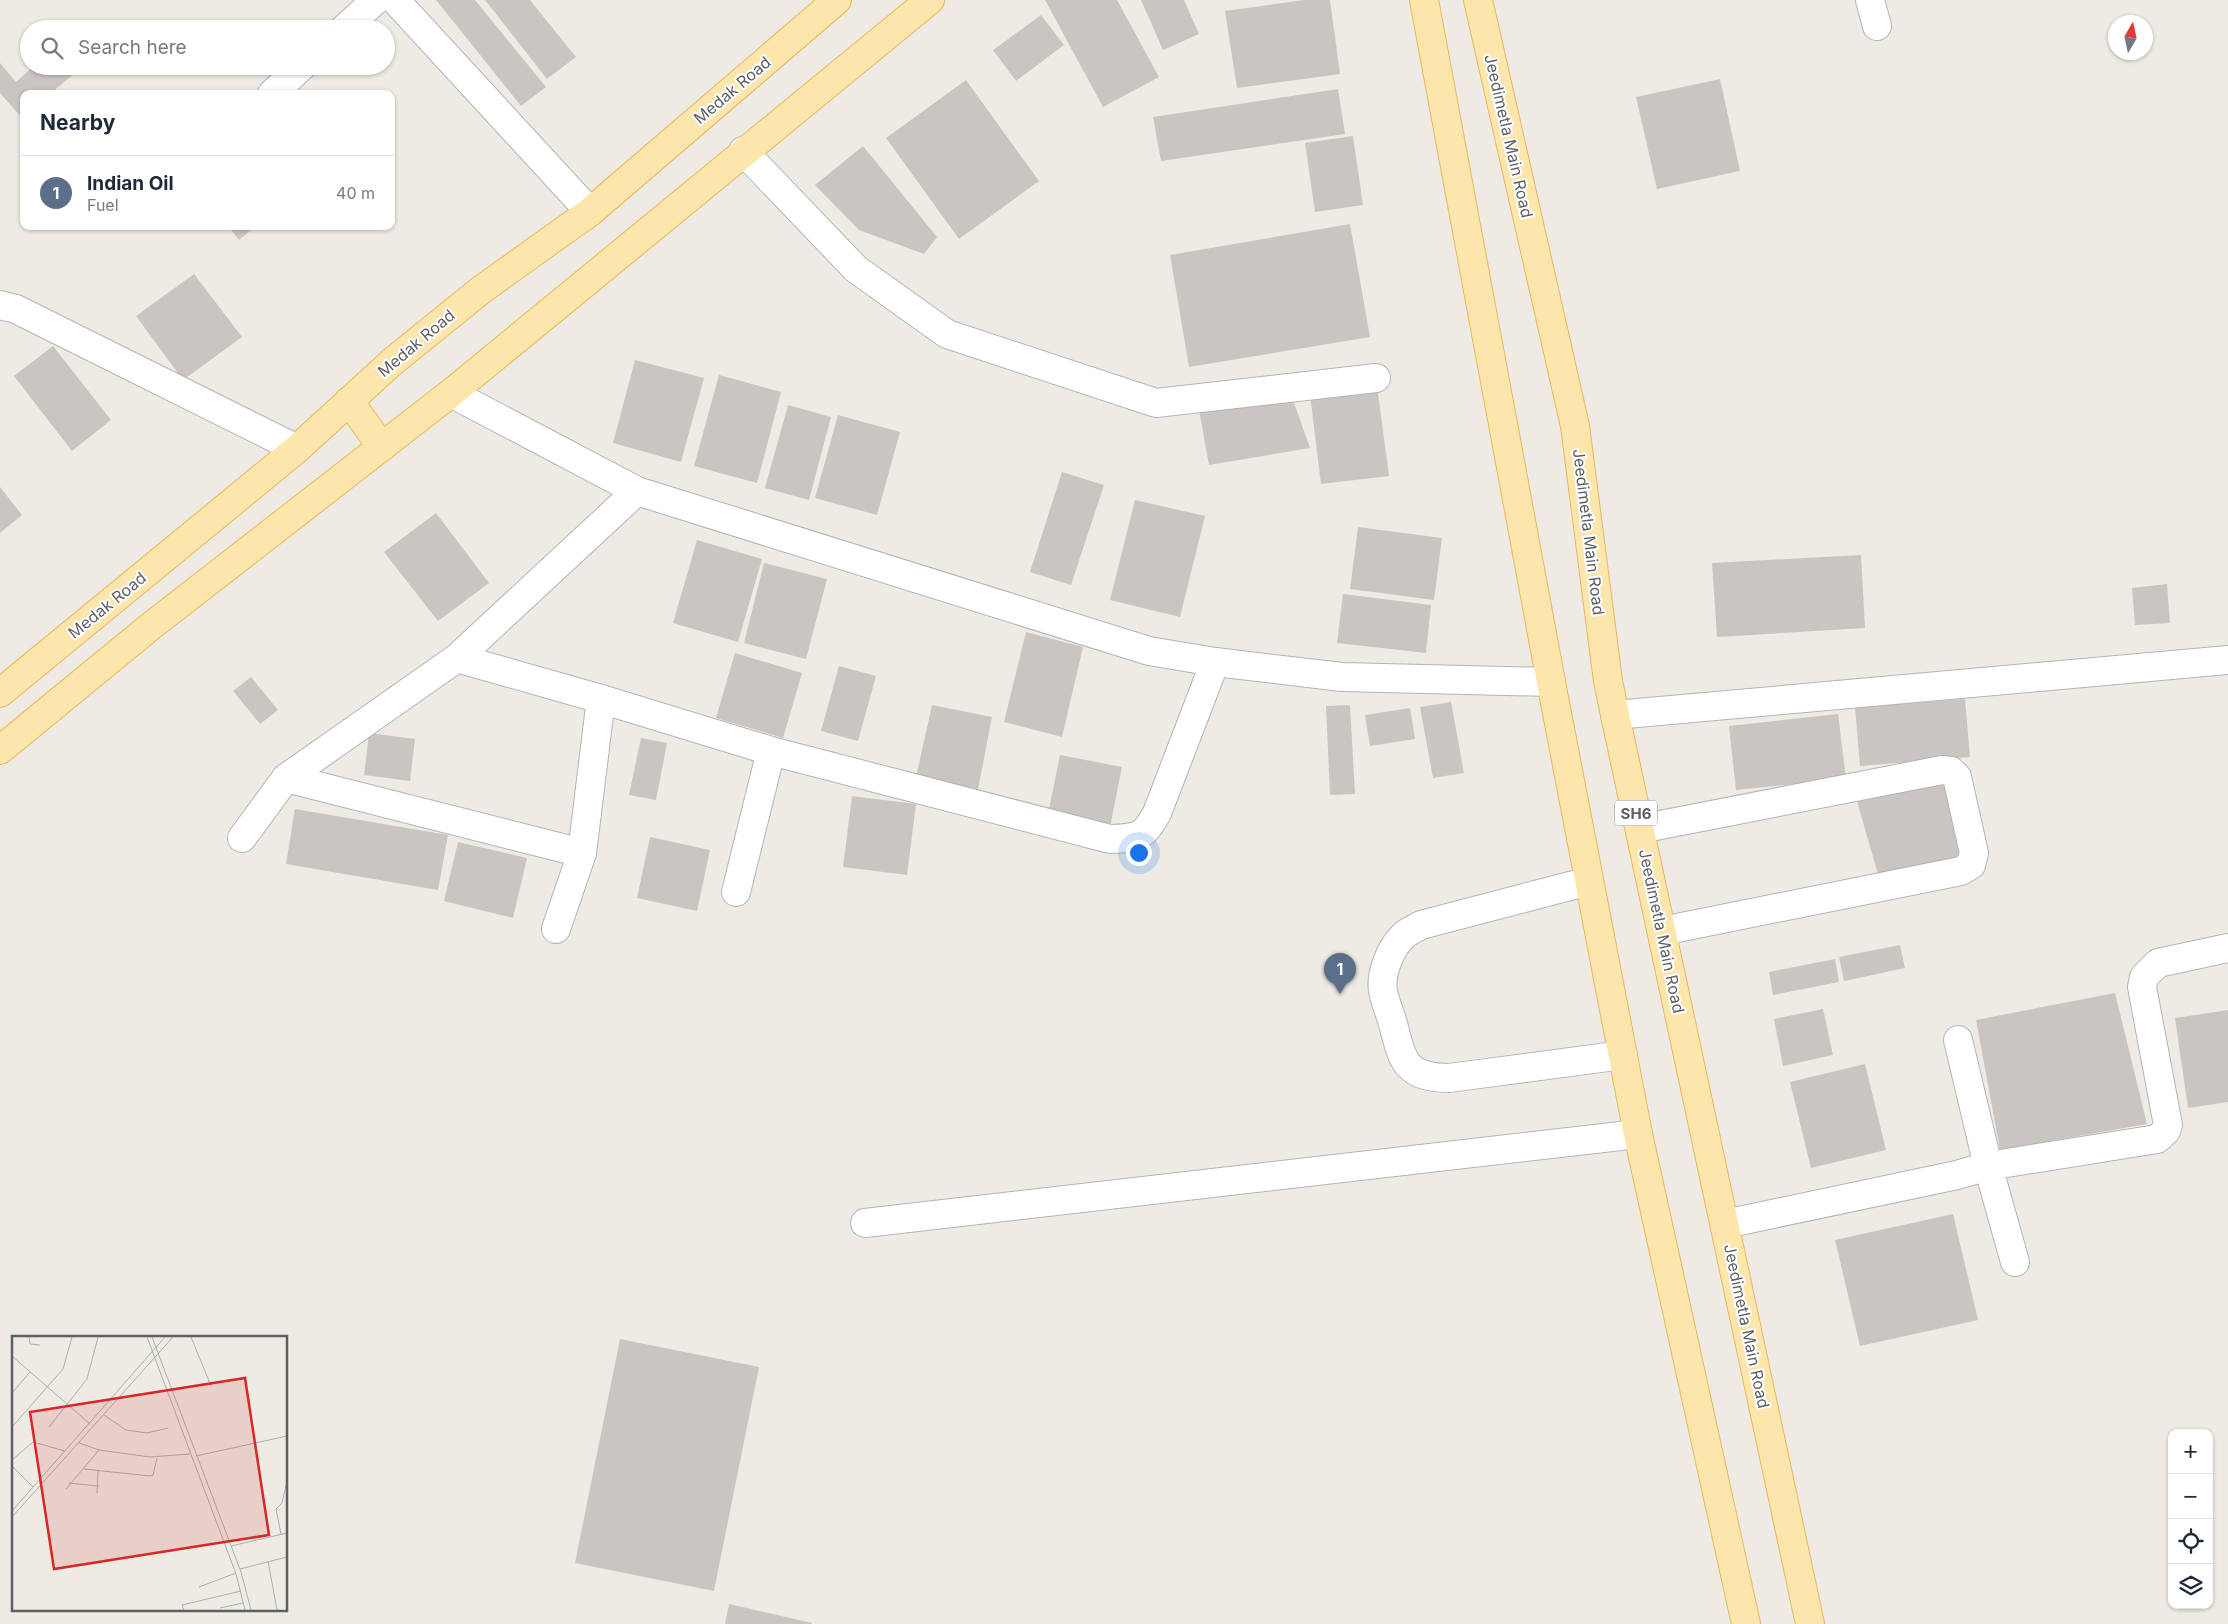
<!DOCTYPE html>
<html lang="en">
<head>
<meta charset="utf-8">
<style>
  :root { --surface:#fff; --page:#f6f6f7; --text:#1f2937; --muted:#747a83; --line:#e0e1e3; --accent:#e33439 }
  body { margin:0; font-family:Inter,sans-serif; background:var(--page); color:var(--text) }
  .controls { position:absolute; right:15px; bottom:15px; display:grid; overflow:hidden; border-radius:10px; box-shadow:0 1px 4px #0004 }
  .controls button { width:45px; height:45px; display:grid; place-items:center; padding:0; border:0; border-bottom:1px solid var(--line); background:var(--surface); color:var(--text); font:25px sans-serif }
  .compass { position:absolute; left:2108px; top:15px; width:45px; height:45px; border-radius:50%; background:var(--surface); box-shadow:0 1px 4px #0004; rotate:9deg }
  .you { position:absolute; left:1138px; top:852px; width:18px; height:18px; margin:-12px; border:4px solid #fff; border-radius:50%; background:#1a73e8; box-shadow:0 0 0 8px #1a73e833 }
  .badge { display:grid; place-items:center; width:32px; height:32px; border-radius:50%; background:var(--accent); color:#fff; font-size:16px; font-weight:700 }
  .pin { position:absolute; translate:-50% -41px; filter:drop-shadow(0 1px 2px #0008) }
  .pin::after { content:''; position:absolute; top:26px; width:18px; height:15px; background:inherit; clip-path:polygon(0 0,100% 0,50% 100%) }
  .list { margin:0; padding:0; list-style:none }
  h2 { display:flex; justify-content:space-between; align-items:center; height:65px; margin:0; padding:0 20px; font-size:21px }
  h2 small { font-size:16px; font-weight:400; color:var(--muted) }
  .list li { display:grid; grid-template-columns:32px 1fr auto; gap:15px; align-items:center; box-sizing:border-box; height:75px; padding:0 20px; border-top:1px solid var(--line) }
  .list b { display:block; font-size:19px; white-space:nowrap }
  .list p { margin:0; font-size:16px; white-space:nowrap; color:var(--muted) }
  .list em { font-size:16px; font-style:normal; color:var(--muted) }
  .icon { flex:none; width:28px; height:28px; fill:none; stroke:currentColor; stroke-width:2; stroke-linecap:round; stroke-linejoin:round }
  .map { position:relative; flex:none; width:2228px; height:1624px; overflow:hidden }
  .search { position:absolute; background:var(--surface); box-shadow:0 1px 4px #0004; left:20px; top:20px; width:375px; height:55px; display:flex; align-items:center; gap:12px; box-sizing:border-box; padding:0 18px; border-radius:28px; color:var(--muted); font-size:19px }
  .panel { position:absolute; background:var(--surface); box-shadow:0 1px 4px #0004; left:20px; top:90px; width:375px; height:140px; border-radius:10px }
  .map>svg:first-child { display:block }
  .building { fill:#cac5c1 }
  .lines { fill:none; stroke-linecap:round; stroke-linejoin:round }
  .minor-casing { stroke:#b1b5b8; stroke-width:30 }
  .major-casing { stroke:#edb65e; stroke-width:30 }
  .minor { stroke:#fff; stroke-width:28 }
  .major { stroke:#fce6ab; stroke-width:28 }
  .labels { text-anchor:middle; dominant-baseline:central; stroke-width:4; stroke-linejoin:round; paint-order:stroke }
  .shield { fill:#fff; stroke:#8d9092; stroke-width:1 }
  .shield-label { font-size:15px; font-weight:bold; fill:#5c6064 }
  .street-label { font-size:16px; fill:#5c6064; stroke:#fff }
  .inset-road { fill:none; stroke:#b0afad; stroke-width:1 }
  .view { fill:#d62828; fill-opacity:0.15; stroke:#d62828; stroke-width:2.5 }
  .inset-edge { fill:none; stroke:#5c6064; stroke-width:2.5 }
</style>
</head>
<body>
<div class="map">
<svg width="2228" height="1624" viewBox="0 0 2228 1624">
  <rect width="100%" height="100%" fill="#eeebe4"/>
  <g class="building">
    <path d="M 436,0 L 475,0 L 546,87 L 521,106 Z"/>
    <path d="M 485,0 L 530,0 L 576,57 L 547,79 Z"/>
    <path d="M 1045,0 L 1117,0 L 1159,77 L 1103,107 Z"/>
    <path d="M 1141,0 L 1184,0 L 1199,34 L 1163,50 Z"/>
    <path d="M 1304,0 L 1330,0 L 1340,74 L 1237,88 L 1225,11 Z"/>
    <path d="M 1041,15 L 1064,45 L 1016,81 L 993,50 Z"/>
    <path d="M 0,63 L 16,82 L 34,66 L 70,66 L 76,72 L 50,94 L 24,94 L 24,116 L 22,118 L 0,93 Z"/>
    <path d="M 1720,79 L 1740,171 L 1657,189 L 1636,97 Z"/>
    <path d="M 966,80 L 1039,181 L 959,239 L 886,138 Z"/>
    <path d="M 1338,89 L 1345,134 L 1161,161 L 1153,117 Z"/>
    <path d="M 1353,136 L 1363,205 L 1315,212 L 1305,143 Z"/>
    <path d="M 863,146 L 937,237 L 924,254 L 859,230 L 815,185 Z"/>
    <path d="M 1350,224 L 1370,337 L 1189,367 L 1170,255 Z"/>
    <path d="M 228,226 L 256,226 L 239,240 Z"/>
    <path d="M 194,274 L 242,337 L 183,380 L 136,316 Z"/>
    <path d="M 53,346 L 111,420 L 72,451 L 14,376 Z"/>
    <path d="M 635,360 L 704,378 L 681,462 L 613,443 Z"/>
    <path d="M 719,375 L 781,392 L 757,483 L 694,466 Z"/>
    <path d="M 1376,378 L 1389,476 L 1321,484 L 1309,386 Z"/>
    <path d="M 1293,400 L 1310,448 L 1209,465 L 1199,410 Z"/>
    <path d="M 788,405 L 831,417 L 809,500 L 765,488 Z"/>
    <path d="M 838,415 L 900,432 L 877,515 L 815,498 Z"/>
    <path d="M 1062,472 L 1104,485 L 1071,585 L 1030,572 Z"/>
    <path d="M 0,487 L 22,515 L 0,533 Z"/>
    <path d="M 1135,500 L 1205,516 L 1180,617 L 1110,600 Z"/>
    <path d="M 436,513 L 489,583 L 438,621 L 384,552 Z"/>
    <path d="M 1358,527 L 1442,538 L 1434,600 L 1350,589 Z"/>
    <path d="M 697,540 L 762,559 L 738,642 L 673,623 Z"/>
    <path d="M 1861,555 L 1865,628 L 1717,637 L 1712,563 Z"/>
    <path d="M 764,563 L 827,579 L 806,659 L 744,643 Z"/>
    <path d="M 2167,584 L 2170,623 L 2135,625 L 2132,588 Z"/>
    <path d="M 1343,594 L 1431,605 L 1426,653 L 1337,643 Z"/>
    <path d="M 1026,632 L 1083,647 L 1062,737 L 1004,722 Z"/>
    <path d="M 735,653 L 802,673 L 783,738 L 716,718 Z"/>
    <path d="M 839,666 L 876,676 L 858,741 L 821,731 Z"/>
    <path d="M 251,677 L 278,710 L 260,724 L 233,691 Z"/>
    <path d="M 1965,699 L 1970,757 L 1860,766 L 1855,707 Z"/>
    <path d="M 1451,702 L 1464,773 L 1433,778 L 1420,707 Z"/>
    <path d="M 932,705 L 992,717 L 978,789 L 916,777 Z"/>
    <path d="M 1350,705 L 1355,794 L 1330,795 L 1326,706 Z"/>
    <path d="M 1410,708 L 1415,739 L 1370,746 L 1365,715 Z"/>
    <path d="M 1838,714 L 1846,779 L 1736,790 L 1729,726 Z"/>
    <path d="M 369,733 L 415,739 L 410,781 L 364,775 Z"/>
    <path d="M 641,738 L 667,743 L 656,800 L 629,795 Z"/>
    <path d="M 1060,755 L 1122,767 L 1110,827 L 1048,814 Z"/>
    <path d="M 1947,778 L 1961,857 L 1880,881 L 1856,798 Z"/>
    <path d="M 852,796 L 916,804 L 907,875 L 843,867 Z"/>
    <path d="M 295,809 L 448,835 L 438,890 L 286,864 Z"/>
    <path d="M 650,837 L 710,850 L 697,911 L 637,898 Z"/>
    <path d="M 458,842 L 527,858 L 513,918 L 444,901 Z"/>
    <path d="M 1900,945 L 1905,968 L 1844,981 L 1839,957 Z"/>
    <path d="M 1835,959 L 1839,982 L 1773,995 L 1769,972 Z"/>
    <path d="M 2115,993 L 2147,1124 L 2000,1150 L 1976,1020 Z"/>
    <path d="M 1823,1009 L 1833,1055 L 1783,1066 L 1774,1019 Z"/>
    <path d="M 2228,1010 L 2228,1102 L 2188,1108 L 2175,1018 Z"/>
    <path d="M 1865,1064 L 1886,1150 L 1811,1168 L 1790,1082 Z"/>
    <path d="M 1953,1214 L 1978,1320 L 1860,1346 L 1835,1240 Z"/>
    <path d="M 620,1339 L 759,1367 L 714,1591 L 575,1563 Z"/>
    <path d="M 729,1604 L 812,1623 L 812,1624 L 725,1624 Z"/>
  </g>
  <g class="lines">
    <g class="minor-casing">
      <g id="minor">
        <path d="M 395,0 L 590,212"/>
        <path d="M 1870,0 L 1877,26"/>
        <path d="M 344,29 L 376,0"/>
        <path d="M 272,94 L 302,66"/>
        <path d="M 743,151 L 856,269 L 947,334 L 1156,403 L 1376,378"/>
        <path d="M 0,305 L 16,309 L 297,449"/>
        <path d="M 451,393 L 637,491 L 1149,651 L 1215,662 L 1342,677 L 1551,682"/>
        <path d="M 457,658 L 601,699 L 771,751 L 1110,839 C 1138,838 1143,838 1157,813 L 1215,662"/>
        <path d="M 1615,715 L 2228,660"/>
        <path d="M 286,778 L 582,853"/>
        <path d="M 1640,829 L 1942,770 L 1951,771 L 1957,777 L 1974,853 L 1971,865 L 1961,871 L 1662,931"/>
        <path d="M 242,838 L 286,778 L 457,658 L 637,491"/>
        <path d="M 1589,881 L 1421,925 C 1416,928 1409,931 1404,935 C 1391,947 1380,973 1383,991 C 1385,1002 1390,1013 1393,1024 C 1403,1062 1405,1077 1449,1078 L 1623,1055"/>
        <path d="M 736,892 L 771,751"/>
        <path d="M 556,929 L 582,853 L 601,699"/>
        <path d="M 865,1223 L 1638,1134"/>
        <path d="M 1725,1224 L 1957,1175 L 1988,1166 L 1958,1040"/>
        <path d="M 2015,1262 L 1988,1166 L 2157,1139 L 2166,1131 L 2168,1125 L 2142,987 L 2144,977 L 2158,963 L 2228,948"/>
      </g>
    </g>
    <g class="major-casing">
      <g id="major">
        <path d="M 1424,0 L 1551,682 L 1638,1134 L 1746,1624"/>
        <path d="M 1478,0 L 1575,426 L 1608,681 L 1615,715 L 1810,1624"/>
        <path d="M 349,401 L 382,447"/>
        <path d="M 0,693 L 297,449 L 392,362 L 481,290 L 590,212 L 837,0"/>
        <path d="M 0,750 L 151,626 L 451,393 L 930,0"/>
      </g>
    </g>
    <use href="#minor" class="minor"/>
    <use href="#major" class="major"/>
  </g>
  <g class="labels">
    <rect class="shield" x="1615" y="800.5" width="42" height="25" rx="4"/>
    <g class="shield-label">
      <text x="1636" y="813">SH6</text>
    </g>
    <g class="street-label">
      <text transform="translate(732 90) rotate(-40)">Medak Road</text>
      <text transform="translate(1509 136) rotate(77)">Jeedimetla Main Road</text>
      <text transform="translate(416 343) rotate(-40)">Medak Road</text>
      <text transform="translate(1589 532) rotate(83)">Jeedimetla Main Road</text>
      <text transform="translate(107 605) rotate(-39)">Medak Road</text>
      <text transform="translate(1662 931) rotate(78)">Jeedimetla Main Road</text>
      <text transform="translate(1747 1326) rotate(78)">Jeedimetla Main Road</text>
    </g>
  </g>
  <g transform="translate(12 1336)">
    <rect width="275" height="275" fill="#eeebe4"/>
    <path class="inset-road" d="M 17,1 L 18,8 L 28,9M 135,1 L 224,238 L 233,274M 140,1 L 229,236 L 239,274M 179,1 L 199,50M 0,20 L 78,88M 0,57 L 18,36M 92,79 L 114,94 L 135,97 L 156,92M 0,91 L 51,33 L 60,1M 37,91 L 75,43 L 86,1M 67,107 L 87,114 L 138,121 L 178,118M 184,120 L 275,100M 0,124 L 21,106 L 53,115M 0,130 L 21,151M 72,133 L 138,140 L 141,139 L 145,122M 57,147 L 87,150M 54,153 L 87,114M 85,157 L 86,134M 0,175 L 153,1M 0,181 L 161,1M 269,198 L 264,173 L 270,167 L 275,145M 219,210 L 275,197M 256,225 L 265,274M 228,233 L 275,221M 187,251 L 224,237M 208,272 L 231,267M 172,274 L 170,269 L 229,255"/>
    <path class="view" d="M 233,42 L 257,199 L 42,233 L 18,76 Z"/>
    <rect width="275" height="275" class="inset-edge"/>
  </g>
</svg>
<div class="controls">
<button>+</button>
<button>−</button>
<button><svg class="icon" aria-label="locate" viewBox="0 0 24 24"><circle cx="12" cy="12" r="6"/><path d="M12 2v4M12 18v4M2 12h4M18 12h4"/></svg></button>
<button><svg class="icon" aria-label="layers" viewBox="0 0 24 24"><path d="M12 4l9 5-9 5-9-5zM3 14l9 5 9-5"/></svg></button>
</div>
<svg class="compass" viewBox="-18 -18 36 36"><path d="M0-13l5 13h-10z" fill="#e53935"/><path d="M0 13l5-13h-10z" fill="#747a83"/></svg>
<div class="you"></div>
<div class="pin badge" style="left:1340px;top:994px;background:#5c6f8a">1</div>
<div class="search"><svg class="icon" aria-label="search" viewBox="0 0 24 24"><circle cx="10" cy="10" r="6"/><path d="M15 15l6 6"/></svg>Search here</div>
<section class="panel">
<h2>Nearby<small></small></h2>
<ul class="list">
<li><span class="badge" style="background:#5c6f8a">1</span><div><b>Indian Oil</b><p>Fuel</p></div><em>40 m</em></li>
</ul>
</section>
</div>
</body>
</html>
